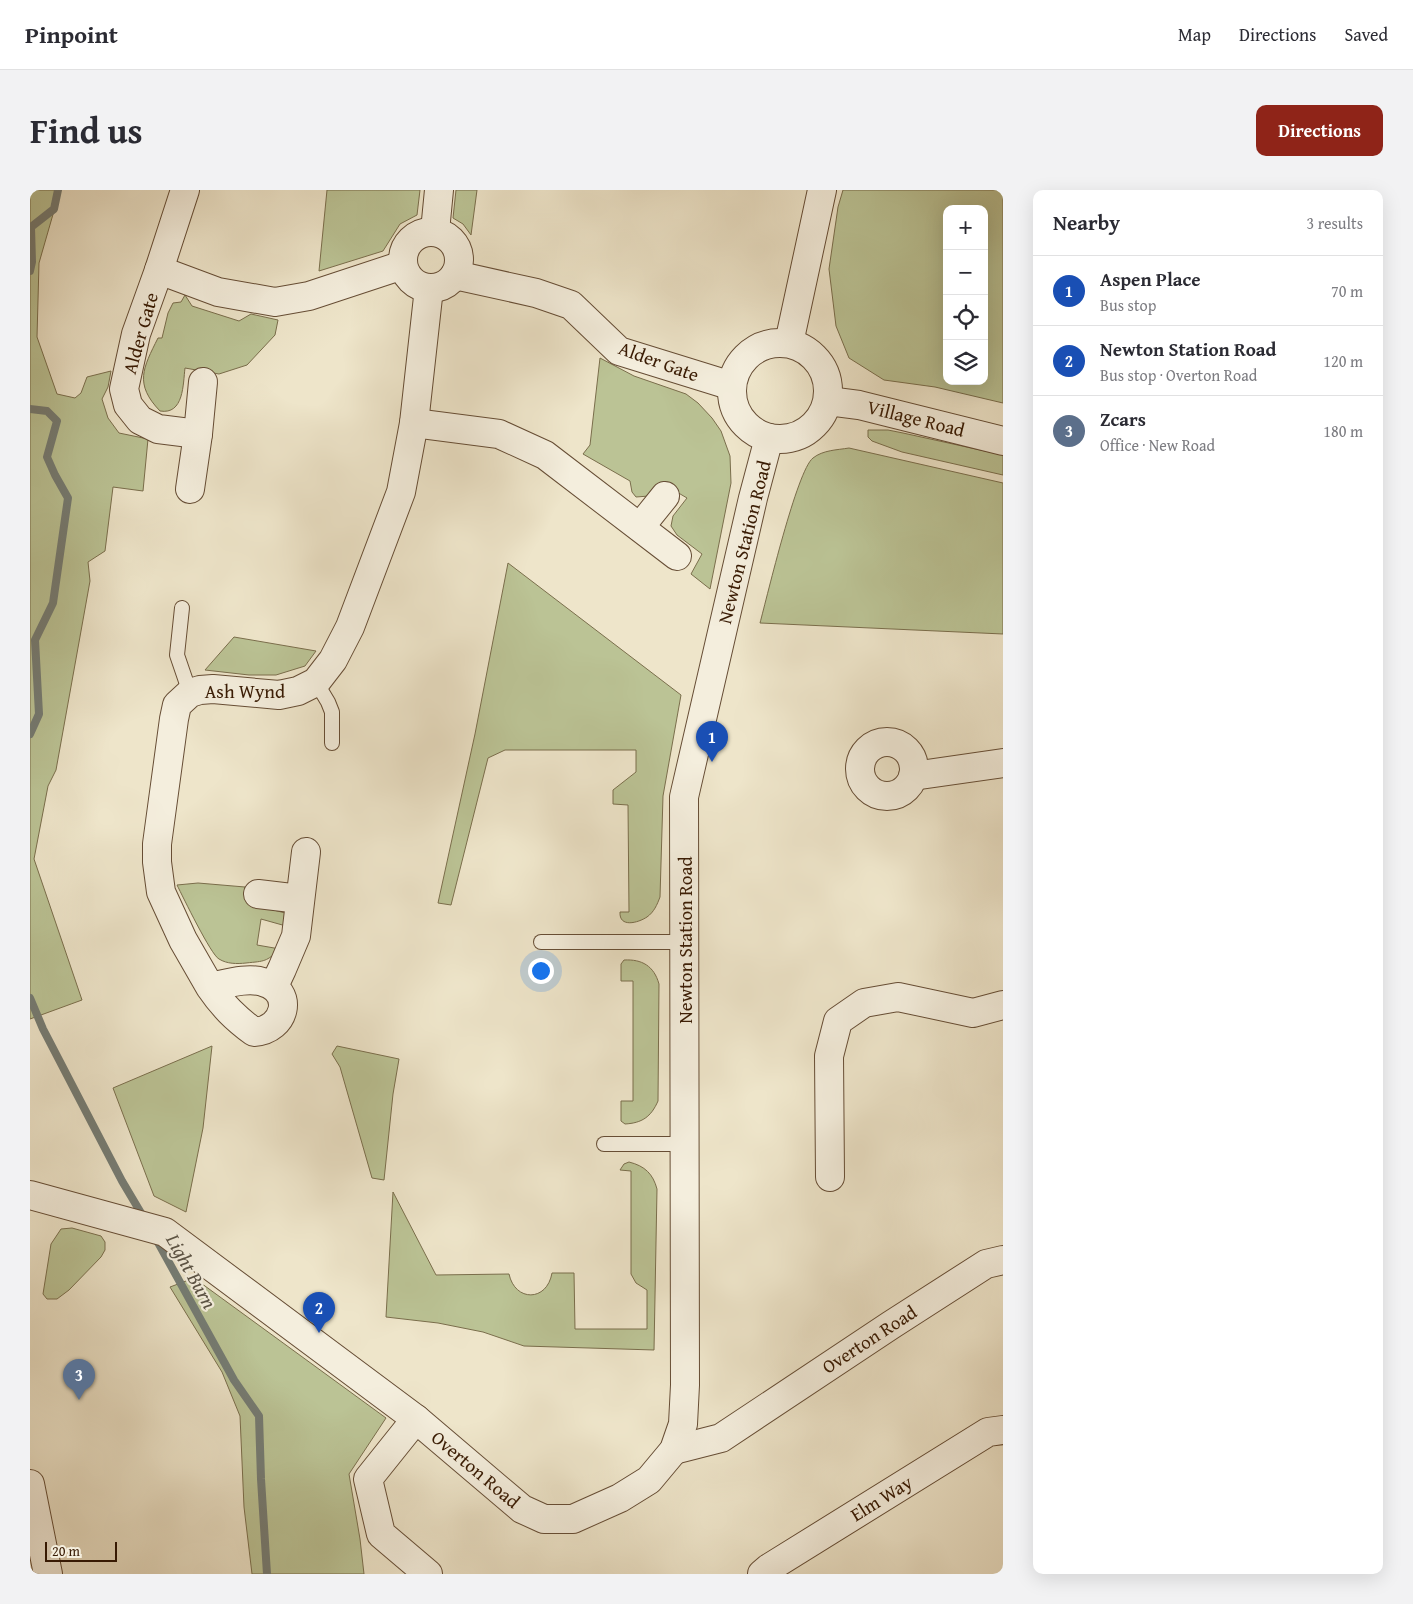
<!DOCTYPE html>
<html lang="en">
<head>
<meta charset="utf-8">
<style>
  :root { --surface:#fff; --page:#f2f2f3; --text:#2b2b33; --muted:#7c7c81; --line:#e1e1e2; --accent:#8f2418 }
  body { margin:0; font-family:"Gentium Book Plus",serif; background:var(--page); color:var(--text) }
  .controls { position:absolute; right:15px; top:15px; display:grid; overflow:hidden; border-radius:10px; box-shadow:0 5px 20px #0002 }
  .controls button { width:45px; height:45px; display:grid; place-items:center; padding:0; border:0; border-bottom:1px solid var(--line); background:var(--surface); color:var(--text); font:25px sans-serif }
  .scale { position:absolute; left:15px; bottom:12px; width:72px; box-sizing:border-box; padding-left:5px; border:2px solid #381a03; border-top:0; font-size:14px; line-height:18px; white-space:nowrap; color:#381a03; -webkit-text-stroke:4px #f4eedd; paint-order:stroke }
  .you { position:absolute; left:510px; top:780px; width:18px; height:18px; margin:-12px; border:4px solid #fff; border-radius:50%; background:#1a73e8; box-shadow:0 0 0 8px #1a73e833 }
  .badge { display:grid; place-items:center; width:32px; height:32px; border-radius:50%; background:var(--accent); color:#fff; font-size:16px; font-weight:700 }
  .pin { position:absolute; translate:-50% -41px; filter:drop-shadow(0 1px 2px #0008) }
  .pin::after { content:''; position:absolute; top:26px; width:18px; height:15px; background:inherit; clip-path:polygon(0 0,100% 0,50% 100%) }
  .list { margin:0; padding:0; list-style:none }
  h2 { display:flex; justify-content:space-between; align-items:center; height:65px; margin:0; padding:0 20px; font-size:21px }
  h2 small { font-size:16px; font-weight:400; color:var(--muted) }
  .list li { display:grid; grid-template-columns:32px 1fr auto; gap:15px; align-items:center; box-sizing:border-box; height:70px; padding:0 20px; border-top:1px solid var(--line) }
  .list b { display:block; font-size:19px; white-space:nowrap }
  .list p { margin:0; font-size:16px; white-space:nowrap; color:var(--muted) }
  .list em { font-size:16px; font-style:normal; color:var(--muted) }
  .icon { flex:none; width:28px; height:28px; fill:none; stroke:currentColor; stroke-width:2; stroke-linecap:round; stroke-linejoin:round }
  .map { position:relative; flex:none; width:973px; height:1384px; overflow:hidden; border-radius:10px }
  header { display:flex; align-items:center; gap:30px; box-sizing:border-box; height:70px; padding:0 25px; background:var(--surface); border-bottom:1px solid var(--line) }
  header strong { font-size:24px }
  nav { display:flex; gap:28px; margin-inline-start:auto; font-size:18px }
  .intro { display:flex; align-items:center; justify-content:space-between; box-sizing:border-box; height:120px; padding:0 30px }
  h1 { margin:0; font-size:35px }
  .button { padding:12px 22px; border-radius:10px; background:var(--accent); color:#fff; font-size:18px; font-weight:700 }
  main { display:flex; gap:30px; padding:0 30px }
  aside { flex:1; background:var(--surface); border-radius:10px; box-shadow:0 5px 20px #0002 }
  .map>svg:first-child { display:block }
  .green { fill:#bbc395; stroke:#7a6e4c; fill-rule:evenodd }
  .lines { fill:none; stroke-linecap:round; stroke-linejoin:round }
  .stream { stroke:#757c74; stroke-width:8 }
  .service-casing { stroke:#664d35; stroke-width:16 }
  .minor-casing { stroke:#664d35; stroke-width:30 }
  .tertiary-casing { stroke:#664d35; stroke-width:30 }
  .service { stroke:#f4eedd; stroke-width:14 }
  .minor { stroke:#f4eedd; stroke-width:28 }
  .tertiary { stroke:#f4eedd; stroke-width:28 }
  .labels { text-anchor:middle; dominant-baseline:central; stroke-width:4.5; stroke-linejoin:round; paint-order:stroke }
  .street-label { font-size:19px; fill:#381a03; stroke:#f4eedd }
  .water-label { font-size:20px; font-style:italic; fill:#5b5345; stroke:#f4eedd }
</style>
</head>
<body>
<header>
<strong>Pinpoint</strong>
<nav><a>Map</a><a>Directions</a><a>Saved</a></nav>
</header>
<div class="intro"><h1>Find us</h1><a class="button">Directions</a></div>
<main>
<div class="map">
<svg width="973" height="1384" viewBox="0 0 973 1384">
  <rect width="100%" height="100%" fill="#eee5ca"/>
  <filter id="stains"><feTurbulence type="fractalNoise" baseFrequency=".004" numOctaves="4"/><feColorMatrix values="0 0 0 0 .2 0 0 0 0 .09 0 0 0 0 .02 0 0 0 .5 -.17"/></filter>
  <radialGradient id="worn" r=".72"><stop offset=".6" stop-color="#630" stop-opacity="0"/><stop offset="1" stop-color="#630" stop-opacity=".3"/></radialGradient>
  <g class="green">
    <path d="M 0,0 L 30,0 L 9,73 L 7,147 L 27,204 L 45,208 L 51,203 L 57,187 L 81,181 L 78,197 L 72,209 L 78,228 L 89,243 L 118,249 L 113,301 L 83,297 L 75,361 L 58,372 L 60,391 L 26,580 L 18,596 L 4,669 L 52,810 L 0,829 Z"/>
    <path d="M 297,0 L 390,0 L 387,25 L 370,34 L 353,61 L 289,81 Z"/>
    <path d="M 426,0 L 447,0 L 441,45 L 433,34 L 423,28 Z"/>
    <path d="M 813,0 L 973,0 L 973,213 L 905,197 L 854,190 L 819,168 L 806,136 L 799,79 L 808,17 ZM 917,19 L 954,19 L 954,191 L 917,191 Z"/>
    <path d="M 155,105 L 162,116 L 209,131 L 221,124 L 248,130 L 245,145 L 217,175 L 189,184 L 155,178 C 153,194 154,225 130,221 C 104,194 113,178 128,148 L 132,148 L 138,123 L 143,113 L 151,112 Z"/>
    <path d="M 570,168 L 604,186 L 656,204 L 668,213 L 682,228 L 691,241 L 700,266 L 701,293 L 680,399 L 661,384 L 672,364 L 647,345 L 641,336 L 643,326 L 657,308 L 640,298 L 619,306 L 606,307 L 602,302 L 600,291 L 553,264 L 560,255 Z"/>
    <path d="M 838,240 L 858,240 L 873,243 L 973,265 L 973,285 L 872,262 L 842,251 L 838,247 Z"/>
    <path d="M 819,258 L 973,293 L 973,444 L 730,433 C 737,407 767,280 783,268 C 793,260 807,260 819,258 Z"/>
    <path d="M 478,373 L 651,505 L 633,606 L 630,707 C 627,715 624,722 617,727 C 608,733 589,738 590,722 L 599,722 L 598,615 L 583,614 L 583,600 L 606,582 L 606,560 L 475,560 L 458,568 L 421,715 L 408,713 L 445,544 Z"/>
    <path d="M 204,447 L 286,461 L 275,476 L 246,485 L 219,485 L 175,480 Z"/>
    <path d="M 168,693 L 215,697 L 221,714 L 255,723 L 256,736 L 231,729 L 227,755 L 250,759 C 236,772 235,771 216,773 C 207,774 197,774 189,769 C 181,765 153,707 147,695 Z"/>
    <path d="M 594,770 C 612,769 624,776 629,794 L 628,911 C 621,927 612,933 595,934 L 591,931 L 591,911 L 603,911 L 603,791 L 591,791 L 591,774 Z"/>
    <path d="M 182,856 L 173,938 L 156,1022 L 124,1006 L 83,898 Z"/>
    <path d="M 307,856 L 369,869 L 363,904 L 354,990 L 342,988 L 310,877 L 302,864 Z"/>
    <path d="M 599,972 C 615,976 623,984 627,999 L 624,1160 L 494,1156 L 453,1142 L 408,1133 L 356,1127 L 363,1002 L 406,1085 L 479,1084 C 485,1112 517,1112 522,1083 L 544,1083 L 545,1139 L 617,1139 L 617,1100 L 606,1093 L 601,1084 L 601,981 L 590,980 L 594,974 Z"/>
    <path d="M 42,1038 L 71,1046 L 75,1052 L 75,1060 L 71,1067 L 39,1100 L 27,1109 L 17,1109 L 13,1104 L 21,1054 L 31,1039 Z"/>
    <path d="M 164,1088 L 356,1228 L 319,1284 L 330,1349 L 334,1384 L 222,1384 L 214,1317 L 210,1226 L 192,1182 L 140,1097 Z"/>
  </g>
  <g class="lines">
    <g class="stream">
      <path d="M 0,81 L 2,72 L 1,37 L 24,19 L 28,0"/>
      <path d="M 0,219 L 17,221 L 27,231 L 17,267 L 25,285 L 38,308 L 23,413 L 5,450 L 9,524 L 0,544"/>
      <path d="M 0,808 L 13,839 L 92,991 L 114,1028"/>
      <path d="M 125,1047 L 204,1190 L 229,1226 L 231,1289 L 237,1384"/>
    </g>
    <g class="service-casing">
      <g id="service">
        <path d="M 152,418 L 147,465 L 160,503"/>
        <path d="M 286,492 L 298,512 L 302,522 L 302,553"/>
        <path d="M 511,752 L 655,752"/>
        <path d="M 574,954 L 655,954"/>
      </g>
    </g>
    <g class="minor-casing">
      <g id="minor">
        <path d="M 155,0 L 129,80 L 106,144 L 94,199 L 98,215 L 110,230 L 128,239 L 168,244"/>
        <path d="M 405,41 L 409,0"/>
        <circle cx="401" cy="70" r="28"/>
        <path d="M 129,80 L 188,102 L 245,112 L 279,106 L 373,75"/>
        <path d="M 425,85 L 506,103 L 541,115 L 589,161 L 702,196"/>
        <path d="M 384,233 L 469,244 L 515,265 L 647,366"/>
        <path d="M 160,299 L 168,244 L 173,192"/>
        <path d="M 610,337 L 635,306"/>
        <circle cx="857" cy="579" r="27"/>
        <path d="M 883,586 L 973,573"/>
        <path d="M 228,704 L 270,709"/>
        <path d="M 244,796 L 252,779 L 266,746 L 276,662"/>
        <path d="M 180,797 C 193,816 205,828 224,842 C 256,840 265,801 233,792 C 217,787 196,794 180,797 L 153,750 L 131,702 L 127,672 L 127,654 L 144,529 L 147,515 L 160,503 L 170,500 L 183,499 L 249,505 L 268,501 L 286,492 L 303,470 L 320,437 L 371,302 L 384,233 L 399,98"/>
        <path d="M 800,987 L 799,866 L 808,831 L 834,813 L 868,807 L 943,823 L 973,815"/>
        <path d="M 386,1229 L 338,1289 L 351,1344 L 398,1384"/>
        <path d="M 644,1260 L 691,1248 L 861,1135 L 956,1074 L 973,1070"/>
        <path d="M 0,1294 L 18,1384"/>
        <path d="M 732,1384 L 739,1378 L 958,1242 L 973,1240"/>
      </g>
    </g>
    <g class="tertiary-casing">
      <g id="tertiary">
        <circle cx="750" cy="201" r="48"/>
        <path d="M 759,153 L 792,0"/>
        <path d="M 798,211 L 829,215 L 973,251"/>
        <path d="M 0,1005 L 135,1042 L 386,1229 L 492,1319 L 514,1329 L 543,1329 L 590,1308 L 619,1290 L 644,1260 L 653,1234 L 655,1195 L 654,607 L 723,308 L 739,248"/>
      </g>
    </g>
    <use href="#service" class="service"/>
    <use href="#minor" class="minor"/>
    <use href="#tertiary" class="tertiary"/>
  </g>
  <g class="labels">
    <g class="street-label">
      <text transform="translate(110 143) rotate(-74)">Alder Gate</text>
      <text transform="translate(629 171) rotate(20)">Alder Gate</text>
      <text transform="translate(886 228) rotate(14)">Village Road</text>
      <text transform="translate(714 352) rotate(-76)">Newton Station Road</text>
      <text x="215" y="501">Ash Wynd</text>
      <text transform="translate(655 750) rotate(-90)">Newton Station Road</text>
      <text transform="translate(839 1149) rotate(-33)">Overton Road</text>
      <text transform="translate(446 1279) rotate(40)">Overton Road</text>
      <text transform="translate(851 1308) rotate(-32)">Elm Way</text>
    </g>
    <g class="water-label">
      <text transform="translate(162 1081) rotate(61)">Light Burn</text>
    </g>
  </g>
  <rect width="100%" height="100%" filter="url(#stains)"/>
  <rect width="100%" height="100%" fill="url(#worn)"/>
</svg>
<div class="controls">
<button>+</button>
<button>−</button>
<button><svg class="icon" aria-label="locate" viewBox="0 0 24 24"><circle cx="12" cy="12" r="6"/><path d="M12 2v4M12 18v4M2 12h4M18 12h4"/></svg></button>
<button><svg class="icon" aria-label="layers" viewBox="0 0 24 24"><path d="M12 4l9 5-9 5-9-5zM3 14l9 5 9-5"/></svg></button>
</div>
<div class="scale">20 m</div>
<div class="you"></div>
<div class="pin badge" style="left:682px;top:572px;background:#1a4fb4">1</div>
<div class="pin badge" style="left:289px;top:1143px;background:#1a4fb4">2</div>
<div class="pin badge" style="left:49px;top:1210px;background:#5c6f8a">3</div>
</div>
<aside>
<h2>Nearby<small>3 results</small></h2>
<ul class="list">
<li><span class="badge" style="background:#1a4fb4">1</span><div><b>Aspen Place</b><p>Bus stop</p></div><em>70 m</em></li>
<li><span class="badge" style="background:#1a4fb4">2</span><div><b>Newton Station Road</b><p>Bus stop · Overton Road</p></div><em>120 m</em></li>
<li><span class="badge" style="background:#5c6f8a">3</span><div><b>Zcars</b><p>Office · New Road</p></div><em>180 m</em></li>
</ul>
</aside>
</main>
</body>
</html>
